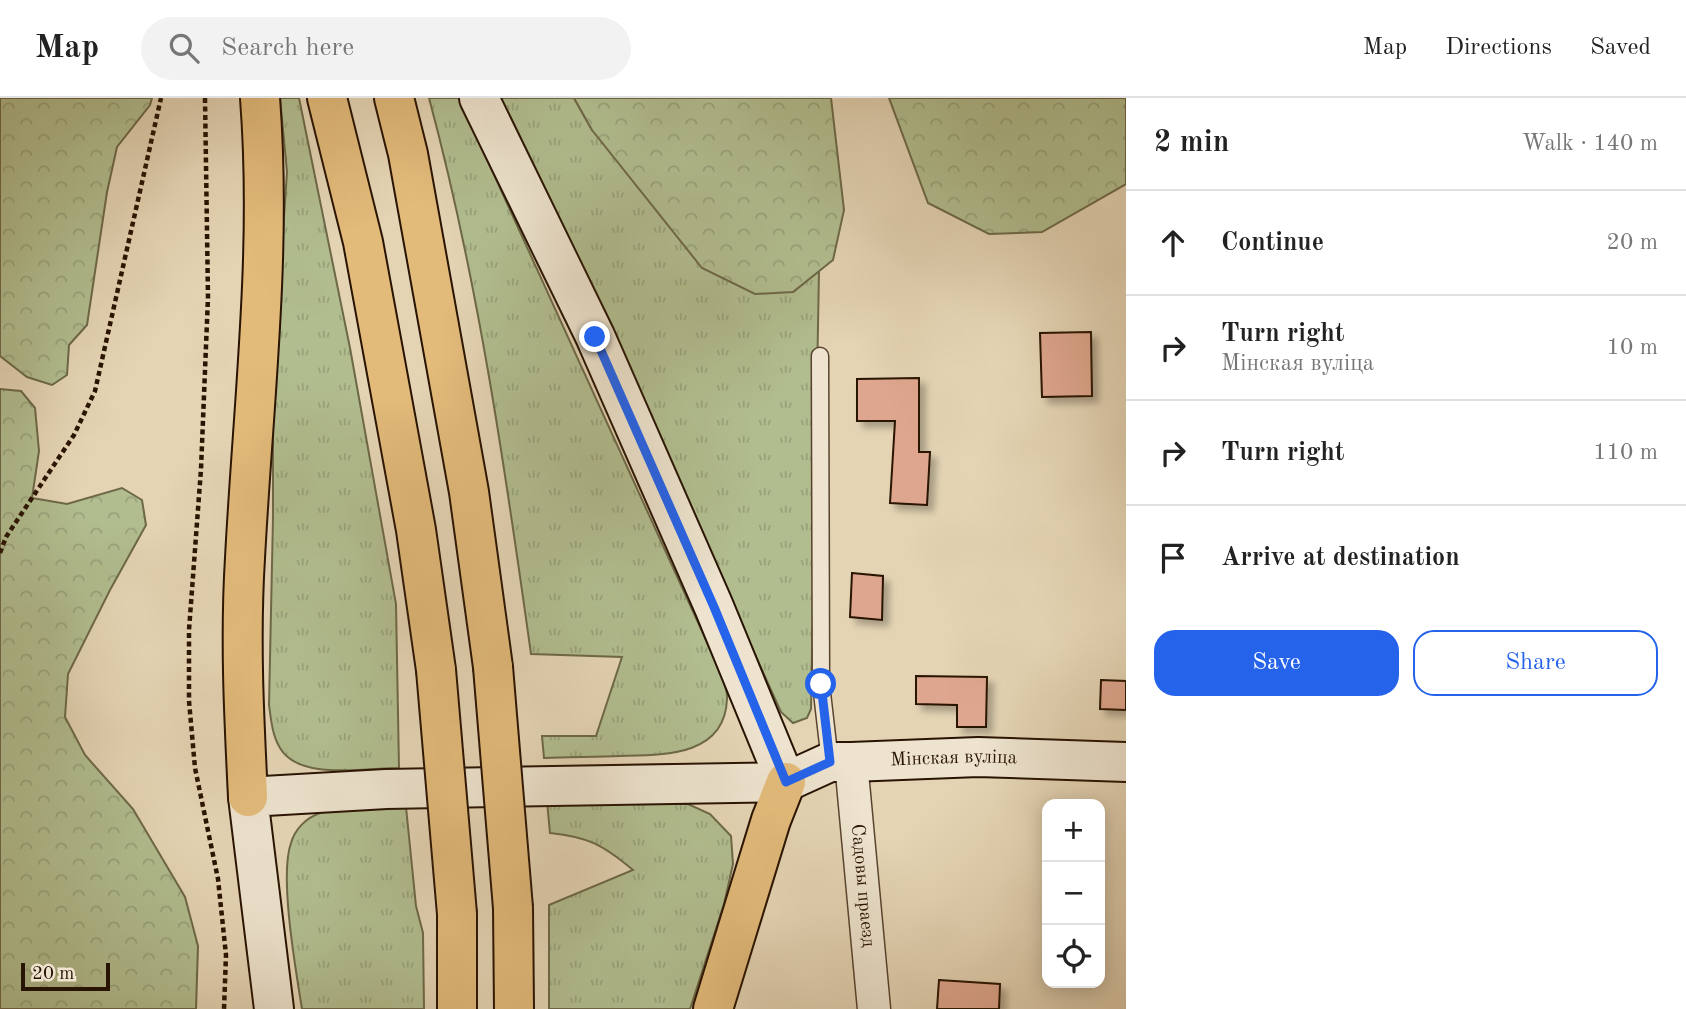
<!DOCTYPE html>
<html lang="en">
<head>
<meta charset="utf-8">
<style>
  :root { --surface:#fff; --page:#f2f2f2; --text:#222; --muted:#767676; --line:#e0e0e0; --accent:#2563eb }
  body { margin:0; font-family:"Old Standard TT",serif; background:var(--page); color:var(--text) }
  .controls { position:absolute; right:21px; bottom:21px; display:grid; overflow:hidden; border-radius:14px; box-shadow:0 4px 18px #0003 }
  .controls button { width:63px; height:63px; display:grid; place-items:center; padding:0; border:0; border-bottom:2px solid var(--line); background:var(--surface); color:var(--text); font:35px sans-serif }
  .scale { position:absolute; left:21px; bottom:18px; width:89px; box-sizing:border-box; padding-left:7px; border:4px solid #291302; border-top:0; font-size:19px; line-height:24px; white-space:nowrap; color:#291302; -webkit-text-stroke:5px #ede3ce; paint-order:stroke }
  .stop { position:absolute; width:21px; height:21px; margin:-16px; border:5px solid #2563eb; border-radius:50%; background:#fff }
  .stop.end { background:#2563eb; border-color:#fff; box-shadow:0 2px 7px #0008 }
  .list { margin:0; padding:0; list-style:none }
  h2 { display:flex; justify-content:space-between; align-items:center; height:91px; margin:0; padding:0 28px; font-size:30px }
  h2 small { font-size:23px; font-weight:400; color:var(--muted) }
  .list li { display:grid; grid-template-columns:46px 1fr auto; gap:21px; align-items:center; box-sizing:border-box; height:105px; padding:0 28px; border-top:2px solid var(--line) }
  .list b { display:block; font-size:26px; white-space:nowrap }
  .list p { margin:0; font-size:23px; white-space:nowrap; color:var(--muted) }
  .list em { font-size:23px; font-style:normal; color:var(--muted) }
  .actions { display:flex; gap:14px; padding:21px 28px }
  .actions a { flex:1; padding:16px 0; border:2px solid var(--accent); border-radius:21px; text-align:center; font-size:24px; color:var(--accent) }
  .actions .main { background:var(--accent); color:#fff }
  .icon { flex:none; width:38px; height:38px; fill:none; stroke:currentColor; stroke-width:2; stroke-linecap:round; stroke-linejoin:round }
  .map { position:relative; flex:none; width:1126px; height:911px; overflow:hidden }
  header { display:flex; align-items:center; gap:42px; box-sizing:border-box; height:98px; padding:0 35px; background:var(--surface); border-bottom:2px solid var(--line) }
  header strong { font-size:33px }
  nav { display:flex; gap:38px; margin-inline-start:auto; font-size:24px }
  .search { width:490px; height:63px; background:var(--page); display:flex; align-items:center; gap:18px; box-sizing:border-box; padding:0 24px; border-radius:38px; color:var(--muted); font-size:26px }
  main { display:flex }
  aside { flex:1; background:var(--surface) }
  .map>svg:first-child { display:block }
  .grass { fill:url(#grass-tufts); stroke:#6d6848; stroke-width:2 }
  .forest { fill:url(#forest-crowns); stroke:#6d6848; stroke-width:2 }
  .building { fill:#dea68e; stroke:#291302; stroke-width:2; filter:url(#shadow) }
  .lines { fill:none; stroke-linecap:round; stroke-linejoin:round }
  .lane-casing { stroke:#58432e; stroke-width:19 }
  .street-casing { stroke:#58432e; stroke-width:35 }
  .secondary-casing { stroke:#291302; stroke-width:42 }
  .highway-casing { stroke:#291302; stroke-width:42 }
  .path { stroke:#291302; stroke-width:4.5; stroke-dasharray:5 3.5; stroke-linecap:butt }
  .lane { stroke:#ede3ce; stroke-width:16 }
  .street { stroke:#ede3ce; stroke-width:32 }
  .secondary { stroke:#ede3ce; stroke-width:38 }
  .highway { stroke:#e2ba7a; stroke-width:38 }
  .highway-bridge-casing { stroke:#291302; stroke-width:42; stroke-linecap:butt }
  .highway-bridge { stroke:#e2ba7a; stroke-width:38 }
  .route { stroke:#2563eb; stroke-width:9 }
  .labels { text-anchor:middle; dominant-baseline:central; stroke-width:7; stroke-linejoin:round; paint-order:stroke }
  .street-label { font-size:19px; fill:#291302; stroke:#ede3ce }
</style>
</head>
<body>
<header>
<strong>Map</strong>
<div class="search"><svg class="icon" aria-label="search" viewBox="0 0 24 24"><circle cx="10" cy="10" r="6"/><path d="M15 15l6 6"/></svg>Search here</div>
<nav><a>Map</a><a>Directions</a><a>Saved</a></nav>
</header>
<main>
<div class="map">
<svg width="1126" height="911" viewBox="0 0 1126 911">
  <defs>
    <pattern id="grass-tufts" width="24" height="20" patternUnits="userSpaceOnUse" patternTransform="scale(1.75)"><rect width="24" height="20" fill="#b1bd8f"/><path d="M3 7l-1-3M5 7V3M7 7l1-3M15 17l-1-3M17 17v-4M19 17l1-3" fill="none" stroke="#98a27a"/></pattern>
    <pattern id="forest-crowns" width="20" height="18" patternUnits="userSpaceOnUse" patternTransform="scale(1.75)"><rect width="20" height="18" fill="#b1bd8f"/><path d="M2 6a3 3 0 1 1 6 0M12 15a3 3 0 1 1 6 0" fill="none" stroke="#98a27a"/></pattern>
    <filter id="shadow"><feDropShadow dx="6" dy="6" stdDeviation="3.5" flood-color="#0004"/></filter>
  </defs>
  <rect width="100%" height="100%" fill="#e4d4b4"/>
  <filter id="stains"><feTurbulence type="fractalNoise" baseFrequency=".00286" numOctaves="4"/><feColorMatrix values="0 0 0 0 .2 0 0 0 0 .09 0 0 0 0 .02 0 0 0 .5 -.17"/></filter>
  <radialGradient id="worn" r=".72"><stop offset=".6" stop-color="#630" stop-opacity="0"/><stop offset="1" stop-color="#630" stop-opacity=".3"/></radialGradient>
  <g class="grass">
    <path d="M 280,0 L 299,0 L 350,250 L 396,506 L 399,670 C 366,670 299,683 280,650 C 272,637 271,621 269,607 L 273,420 L 273,281 L 287,74 Z"/>
    <path d="M 429,0 L 459,0 L 721,575 C 723,583 728,593 727,601 C 725,659 662,657 621,658 C 595,659 570,659 544,660 L 542,638 L 596,638 L 622,559 L 531,556 C 505,370 478,182 429,0 Z"/>
    <path d="M 500,0 L 574,0 L 592,32 L 793,194 L 819,173 L 811,611 L 807,620 L 793,625 L 781,614 L 558,121 Z"/>
    <path d="M 547,703 L 688,706 L 710,716 L 731,738 L 733,766 L 724,806 L 690,911 L 549,911 L 549,807 L 633,772 C 603,747 589,739 550,735 Z"/>
    <path d="M 406,709 L 416,808 L 423,835 L 424,911 L 302,911 C 296,873 279,778 291,745 C 295,731 306,720 320,715 C 334,709 387,710 406,709 Z"/>
  </g>
  <g class="forest">
    <path d="M 0,0 L 152,0 L 150,7 L 117,49 L 107,94 L 87,227 L 69,247 L 67,277 L 52,287 L 27,279 L 0,258 Z"/>
    <path d="M 574,0 L 831,0 L 844,112 L 833,162 L 793,194 L 755,196 L 702,170 L 592,32 Z"/>
    <path d="M 889,0 L 1126,0 L 1126,86 L 1042,134 L 989,136 L 928,105 Z"/>
    <path d="M 0,291 L 21,293 L 35,310 L 39,353 L 32,400 L 67,406 L 122,390 L 142,402 L 146,427 L 110,492 L 68,576 L 65,619 L 85,657 L 133,711 L 185,799 L 198,848 L 196,911 L 0,911 Z"/>
  </g>
  <g class="building">
    <path d="M 1091,234 L 1092,298 L 1042,299 L 1040,235 Z"/>
    <path d="M 919,280 L 919,354 L 930,354 L 927,407 L 890,405 L 895,323 L 857,323 L 857,281 Z"/>
    <path d="M 852,475 L 883,478 L 882,522 L 850,519 Z"/>
    <path d="M 916,578 L 987,579 L 986,629 L 957,629 L 957,607 L 916,606 Z"/>
    <path d="M 1101,582 L 1126,583 L 1126,612 L 1100,611 Z"/>
    <path d="M 939,882 L 1000,886 L 999,911 L 937,911 Z"/>
  </g>
  <g class="lines">
    <g class="lane-casing">
      <path id="lane" d="M 820,258 L 821,586 L 830,664"/>
    </g>
    <g class="street-casing">
      <g id="street">
        <path id="s1" d="M 851,664 L 874,911"/>
      </g>
    </g>
    <g class="secondary-casing">
      <g id="secondary">
        <path d="M 479,0 L 595,238 L 714,509 L 786,684"/>
        <path id="s2" d="M 274,911 L 248,699 L 386,691 L 786,684 L 830,664 L 851,664 L 978,659 L 1126,664"/>
      </g>
    </g>
    <g class="highway-casing">
      <g id="highway">
        <path d="M 327,0 L 363,144 L 416,432 L 436,572"/>
        <path d="M 394,0 L 408,56 L 469,394 L 493,569"/>
        <path d="M 248,699 C 244,619 240,540 245,460 C 253,307 272,154 260,0"/>
        <path d="M 513,810 L 514,911"/>
        <path d="M 457,911 L 457,816"/>
        <path d="M 713,911 L 771,722 L 786,684"/>
      </g>
    </g>
    <g class="path">
      <path d="M 205,0 L 208,199 L 201,371 L 189,532 L 189,603 L 195,670 L 218,781 L 226,857 L 224,911"/>
      <path d="M 0,455 L 6,439 L 74,337 L 95,293 L 161,0"/>
    </g>
    <use href="#lane" class="lane"/>
    <use href="#street" class="street"/>
    <use href="#secondary" class="secondary"/>
    <use href="#highway" class="highway"/>
    <g class="highway-bridge-casing">
      <g id="highway-bridge">
        <path d="M 493,569 L 513,810"/>
        <path d="M 436,572 L 457,816"/>
      </g>
    </g>
    <use href="#highway-bridge" class="highway-bridge"/>
  </g>
  <g class="lines">
    <path class="route" d="M 595,239 L 714,509 L 786,684 L 830,664 L 821,586"/>
  </g>
  <g class="labels">
    <g class="street-label">
      <text stroke="none"><textPath href="#s2" startOffset="924">Мінская вуліца</textPath></text>
      <text stroke="none"><textPath href="#s1" startOffset="124">Садовы праезд</textPath></text>
    </g>
  </g>
  <rect width="100%" height="100%" filter="url(#stains)"/>
  <rect width="100%" height="100%" fill="url(#worn)"/>
</svg>
<div class="controls">
<button>+</button>
<button>−</button>
<button><svg class="icon" aria-label="locate" viewBox="0 0 24 24"><circle cx="12" cy="12" r="6"/><path d="M12 2v4M12 18v4M2 12h4M18 12h4"/></svg></button>
</div>
<div class="scale">20 m</div>
<div class="stop" style="left:821px;top:586px"></div>
<div class="stop end" style="left:595px;top:239px"></div>
</div>
<aside>
<h2>2 min<small>Walk · 140 m</small></h2>
<ul class="list">
<li><svg class="icon" aria-label="ahead" viewBox="0 0 24 24"><path d="M12 20V5M6 11l6-6 6 6"/></svg><div><b>Continue</b></div><em>20 m</em></li>
<li><svg class="icon" aria-label="right" viewBox="0 0 24 24"><path d="M7 20v-9h11M14 6l5 5-5 5"/></svg><div><b>Turn right</b><p>Мінская вуліца</p></div><em>10 m</em></li>
<li><svg class="icon" aria-label="right" viewBox="0 0 24 24"><path d="M7 20v-9h11M14 6l5 5-5 5"/></svg><div><b>Turn right</b></div><em>110 m</em></li>
<li><svg class="icon" aria-label="arrive" viewBox="0 0 24 24"><path d="M6 21V4h12l-3 4 3 4H6"/></svg><div><b>Arrive at destination</b></div></li>
</ul>
<div class="actions"><a class="main">Save</a><a>Share</a></div>
</aside>
</main>
</body>
</html>
